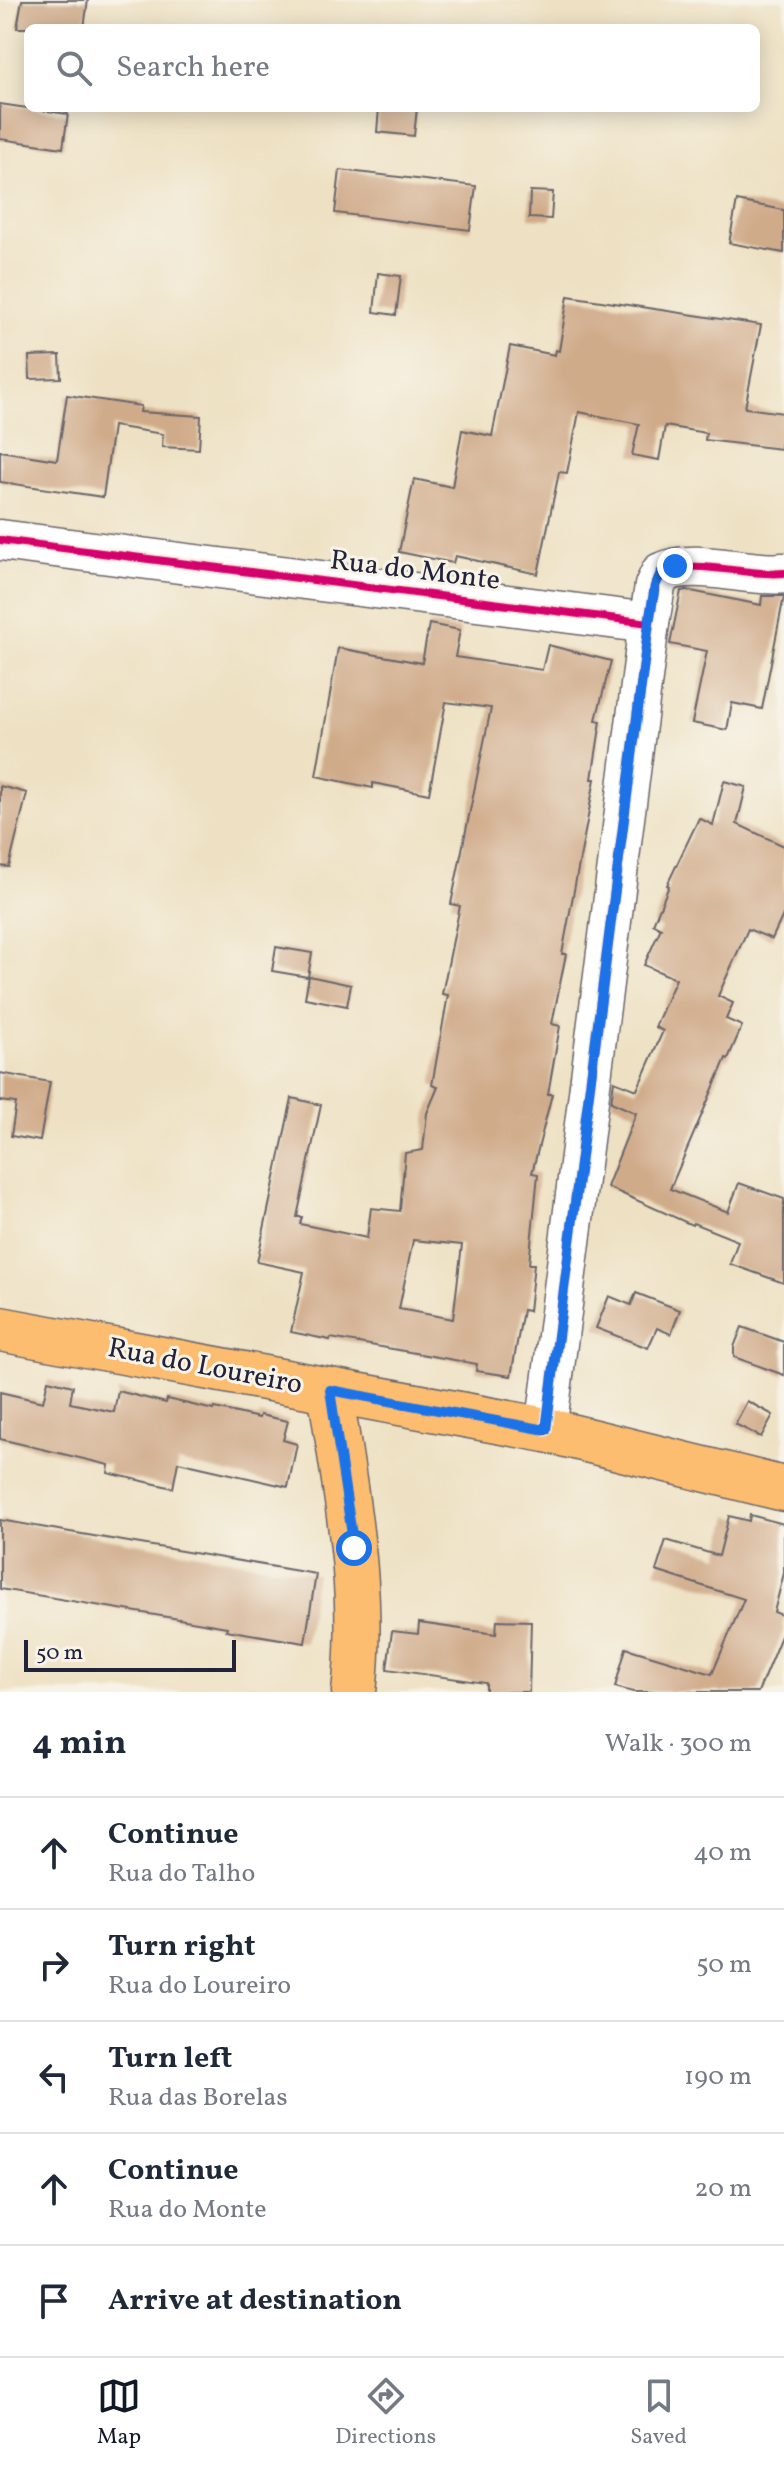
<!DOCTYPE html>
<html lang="en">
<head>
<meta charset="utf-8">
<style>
  :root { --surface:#fff; --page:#f2f2f3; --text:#1f2937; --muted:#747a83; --line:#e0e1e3; --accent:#111827 }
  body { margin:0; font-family:Vollkorn,serif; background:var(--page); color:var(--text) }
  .scale { position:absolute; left:24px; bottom:20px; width:212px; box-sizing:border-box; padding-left:8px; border:4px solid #22223b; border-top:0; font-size:22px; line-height:28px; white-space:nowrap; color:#22223b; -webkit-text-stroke:6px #f7f3e8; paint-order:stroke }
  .stop { position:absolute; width:24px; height:24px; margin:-18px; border:6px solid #1a73e8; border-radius:50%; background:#fff }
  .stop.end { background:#1a73e8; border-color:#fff; box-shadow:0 2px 8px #0008 }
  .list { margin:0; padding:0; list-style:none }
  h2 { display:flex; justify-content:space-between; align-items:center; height:104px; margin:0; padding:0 32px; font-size:34px }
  h2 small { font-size:26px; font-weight:400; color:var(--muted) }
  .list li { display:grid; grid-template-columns:52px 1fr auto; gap:24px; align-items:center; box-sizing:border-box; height:112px; padding:0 32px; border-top:2px solid var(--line) }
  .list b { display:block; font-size:30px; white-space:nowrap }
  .list p { margin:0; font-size:26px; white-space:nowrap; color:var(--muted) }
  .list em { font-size:26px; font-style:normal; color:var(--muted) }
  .icon { flex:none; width:44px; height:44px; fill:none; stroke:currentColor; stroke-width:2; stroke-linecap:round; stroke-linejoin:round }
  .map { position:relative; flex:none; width:784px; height:1692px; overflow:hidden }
  .search { position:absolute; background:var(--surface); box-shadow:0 4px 20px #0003; left:24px; right:24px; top:24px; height:88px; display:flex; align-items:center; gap:20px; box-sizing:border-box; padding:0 28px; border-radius:12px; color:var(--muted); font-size:30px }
  .sheet { height:664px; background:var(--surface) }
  nav { display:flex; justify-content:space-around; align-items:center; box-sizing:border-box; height:112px; border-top:2px solid var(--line); background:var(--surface); font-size:22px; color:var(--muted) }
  nav a { display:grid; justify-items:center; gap:4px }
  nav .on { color:var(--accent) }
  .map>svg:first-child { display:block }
  .building { fill:#d0ab8a; fill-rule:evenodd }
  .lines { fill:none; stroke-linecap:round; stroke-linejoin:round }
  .minor-casing { stroke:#69656b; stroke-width:43 }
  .major-casing { stroke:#69656b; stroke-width:47 }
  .minor { stroke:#fff; stroke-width:40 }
  .major { stroke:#fcbd6f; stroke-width:44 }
  .cycleway-casing { stroke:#f7f3e8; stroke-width:13 }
  .cycleway { stroke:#d6006c; stroke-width:8 }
  .route { stroke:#1a73e8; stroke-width:10 }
  .labels { text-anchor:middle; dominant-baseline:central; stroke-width:6; stroke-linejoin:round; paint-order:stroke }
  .street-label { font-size:28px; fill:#22223b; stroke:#f7f3e8 }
</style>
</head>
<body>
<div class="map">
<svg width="784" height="1692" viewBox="0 0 784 1692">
  <rect width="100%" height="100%" fill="#f7f3e8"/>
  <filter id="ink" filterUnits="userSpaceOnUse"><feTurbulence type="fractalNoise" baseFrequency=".0125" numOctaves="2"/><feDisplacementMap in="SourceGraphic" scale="16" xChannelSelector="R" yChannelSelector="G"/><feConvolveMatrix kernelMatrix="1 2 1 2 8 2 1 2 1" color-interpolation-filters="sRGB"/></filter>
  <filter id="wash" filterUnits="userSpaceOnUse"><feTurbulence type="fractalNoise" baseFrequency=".006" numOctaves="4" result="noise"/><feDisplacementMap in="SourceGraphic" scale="32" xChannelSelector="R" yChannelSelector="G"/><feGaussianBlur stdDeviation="1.8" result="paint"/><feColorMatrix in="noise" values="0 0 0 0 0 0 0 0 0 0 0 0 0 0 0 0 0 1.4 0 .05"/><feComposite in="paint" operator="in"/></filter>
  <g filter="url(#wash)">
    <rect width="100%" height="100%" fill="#eee1c3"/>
    <g id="blocks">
      <g class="building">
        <path d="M 22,0 L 88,0 L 84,28 L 17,28 Z"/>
        <path d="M 0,104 L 68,114 L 63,148 L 0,139 Z"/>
        <path d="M 379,108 L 417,108 L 414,136 L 377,132 Z"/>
        <path d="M 340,170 L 476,186 L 470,230 L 335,213 Z"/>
        <path d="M 530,191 L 553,192 L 551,219 L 529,218 Z"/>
        <path d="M 737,201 L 784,210 L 784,253 L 729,243 Z"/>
        <path d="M 378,273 L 401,276 L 396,315 L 374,312 Z"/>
        <path d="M 568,296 L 761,325 L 745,408 L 784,413 L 781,449 L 705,440 L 706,433 L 665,426 L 659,460 L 632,455 L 639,424 L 579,412 L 567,473 L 559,472 L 538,574 L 455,556 L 453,563 L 399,552 L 414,479 L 452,487 L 462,430 L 492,436 L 510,346 L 555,355 L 556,350 L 559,351 Z"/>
        <path d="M 60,355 L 61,378 L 30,379 L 29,356 Z"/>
        <path d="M 67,395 L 141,406 L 140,412 L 201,416 L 199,449 L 162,447 L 163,434 L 113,426 L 103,497 L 0,482 L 0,451 L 57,460 Z"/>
        <path d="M 686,590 L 761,605 L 762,596 L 784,596 L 762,709 L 732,703 L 727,730 L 692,723 L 707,651 L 670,644 L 681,591 Z"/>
        <path d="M 429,624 L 460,630 L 455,657 L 542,670 L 548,645 L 611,661 L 596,720 L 601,721 L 592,779 L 595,779 L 562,954 L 566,954 L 552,1024 L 560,1026 L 548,1094 L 552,1094 L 532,1173 L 538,1174 L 529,1264 L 534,1264 L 529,1311 L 523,1310 L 511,1376 L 476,1371 L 477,1364 L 331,1338 L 330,1340 L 291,1332 L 304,1272 L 257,1262 L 292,1098 L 321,1105 L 297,1217 L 302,1217 L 300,1224 L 367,1238 L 371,1208 L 400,1211 L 405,1153 L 423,1150 L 427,1113 L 438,1087 L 432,1085 L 448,995 L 442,994 L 460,906 L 451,904 L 491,708 L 446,702 L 429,794 L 373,783 L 373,788 L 316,776 L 338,648 L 422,663 ZM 413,1240 L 462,1245 L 453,1319 L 399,1309 Z"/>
        <path d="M 724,781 L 746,787 L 737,824 L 784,846 L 784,913 L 772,939 L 748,929 L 718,996 L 733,1003 L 726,1019 L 742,1026 L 728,1059 L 726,1058 L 670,1189 L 728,1212 L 739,1183 L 784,1199 L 784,1283 L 730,1264 L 738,1241 L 693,1223 L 692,1225 L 607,1187 L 636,1113 L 611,1102 L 614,1081 L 637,1090 L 663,1031 L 655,1027 L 676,979 L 644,965 L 661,928 L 653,924 L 669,886 L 667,885 L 699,818 L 713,825 Z"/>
        <path d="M 0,786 L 27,793 L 9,867 L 0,866 Z"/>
        <path d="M 276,947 L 312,953 L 308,977 L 272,971 Z"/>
        <path d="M 309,976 L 351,985 L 347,1006 L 305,998 Z"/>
        <path d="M 0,1073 L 50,1082 L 40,1141 L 11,1136 L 16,1103 L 0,1101 Z"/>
        <path d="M 636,1293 L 680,1310 L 671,1334 L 657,1328 L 648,1348 L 596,1328 L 609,1296 L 631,1305 Z"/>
        <path d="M 742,1327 L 784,1342 L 784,1375 L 734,1357 L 734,1347 Z"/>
        <path d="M 48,1380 L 73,1386 L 70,1403 L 114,1412 L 118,1391 L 166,1403 L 167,1399 L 214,1410 L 215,1408 L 259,1418 L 260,1415 L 288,1421 L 283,1440 L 297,1444 L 288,1487 L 178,1462 L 173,1488 L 108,1473 L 109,1465 L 0,1439 L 0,1392 L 43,1402 Z"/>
        <path d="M 747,1401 L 773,1415 L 761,1437 L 735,1424 Z"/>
        <path d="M 750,1515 L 784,1524 L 784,1573 L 774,1612 L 784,1616 L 784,1629 L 758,1692 L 633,1692 L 615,1687 L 626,1648 L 712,1674 L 744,1599 L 656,1571 L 666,1540 L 719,1556 L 729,1516 L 749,1521 Z"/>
        <path d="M 0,1520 L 316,1574 L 305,1643 L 226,1630 L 227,1627 L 0,1589 Z"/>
        <path d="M 497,1620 L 531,1621 L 529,1692 L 486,1692 L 486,1683 L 387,1669 L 392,1631 L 418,1634 L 419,1623 L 496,1634 Z"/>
      </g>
    </g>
  </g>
  <g filter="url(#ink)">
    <use href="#blocks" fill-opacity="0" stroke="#69656b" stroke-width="2"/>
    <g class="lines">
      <g class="minor-casing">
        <g id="minor">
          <path d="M 0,540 L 649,623 L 655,586 L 661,573 C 695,557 745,577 784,573"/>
          <path d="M 546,1430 L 649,623"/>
        </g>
      </g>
      <g class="major-casing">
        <g id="major">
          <path d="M 0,1329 L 546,1430 L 784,1489"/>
          <path d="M 330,1390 C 345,1490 366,1590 354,1692"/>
        </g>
      </g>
      <use href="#minor" class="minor"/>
      <use href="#major" class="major"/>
      <g class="cycleway-casing">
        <g id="cycleway">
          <path d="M 0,540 L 649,623 L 655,586 L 661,573 C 695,557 745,577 784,573"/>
          <path d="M 546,1430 L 649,623"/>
        </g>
      </g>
      <use href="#cycleway" class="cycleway"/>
    </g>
  </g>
  <g class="lines" filter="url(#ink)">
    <path class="route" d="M 354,1548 L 330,1390 L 546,1430 L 649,623 L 655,586 L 661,573 L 675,566"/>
  </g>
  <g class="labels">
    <g class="street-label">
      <text transform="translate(415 571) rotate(7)">Rua do Monte</text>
      <text transform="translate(205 1367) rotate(11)">Rua do Loureiro</text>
    </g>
  </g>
</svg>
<div class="scale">50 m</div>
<div class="stop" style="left:354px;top:1548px"></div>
<div class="stop end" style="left:675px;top:566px"></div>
<div class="search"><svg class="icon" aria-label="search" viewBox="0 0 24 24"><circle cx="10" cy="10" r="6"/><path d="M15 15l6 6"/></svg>Search here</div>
</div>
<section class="sheet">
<h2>4 min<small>Walk · 300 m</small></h2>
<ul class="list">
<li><svg class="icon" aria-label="ahead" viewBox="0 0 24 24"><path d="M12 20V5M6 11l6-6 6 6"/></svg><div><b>Continue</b><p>Rua do Talho</p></div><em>40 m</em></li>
<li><svg class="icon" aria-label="right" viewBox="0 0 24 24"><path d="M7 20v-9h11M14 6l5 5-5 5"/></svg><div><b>Turn right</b><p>Rua do Loureiro</p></div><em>50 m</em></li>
<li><svg class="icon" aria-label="left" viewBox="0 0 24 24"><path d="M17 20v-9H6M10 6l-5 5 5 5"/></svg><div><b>Turn left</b><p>Rua das Borelas</p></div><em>190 m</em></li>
<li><svg class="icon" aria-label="ahead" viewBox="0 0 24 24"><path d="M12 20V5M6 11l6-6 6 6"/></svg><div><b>Continue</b><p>Rua do Monte</p></div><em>20 m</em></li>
<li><svg class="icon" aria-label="arrive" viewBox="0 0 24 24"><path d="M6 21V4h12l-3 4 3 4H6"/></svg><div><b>Arrive at destination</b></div></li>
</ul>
</section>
<nav>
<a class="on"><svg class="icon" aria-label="map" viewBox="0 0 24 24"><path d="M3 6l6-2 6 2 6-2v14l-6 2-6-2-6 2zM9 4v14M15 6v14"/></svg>Map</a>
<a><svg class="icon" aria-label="directions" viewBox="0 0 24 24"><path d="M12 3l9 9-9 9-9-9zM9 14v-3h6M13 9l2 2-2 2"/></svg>Directions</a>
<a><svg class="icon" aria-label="saved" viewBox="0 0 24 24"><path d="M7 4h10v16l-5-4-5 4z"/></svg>Saved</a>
</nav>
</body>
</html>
